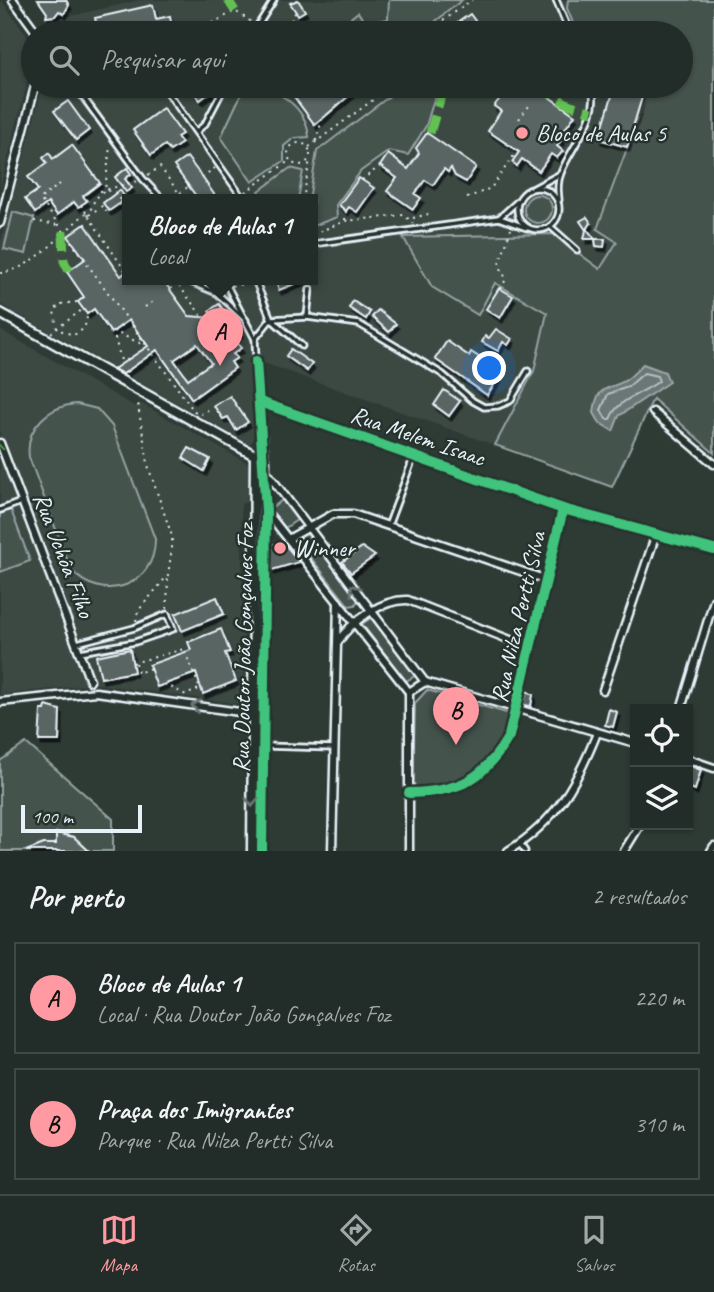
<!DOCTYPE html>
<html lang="pt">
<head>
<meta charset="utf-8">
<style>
  :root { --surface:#222c28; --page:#2e3834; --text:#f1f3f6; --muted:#a2a7a8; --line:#3f4845; --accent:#ff9aa2 }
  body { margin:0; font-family:Caveat,sans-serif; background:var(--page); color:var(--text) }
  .controls { position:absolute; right:21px; bottom:21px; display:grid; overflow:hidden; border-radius:0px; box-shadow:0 2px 5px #0004 }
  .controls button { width:63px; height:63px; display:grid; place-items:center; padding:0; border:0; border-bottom:2px solid var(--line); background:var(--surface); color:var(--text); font:35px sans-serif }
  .scale { position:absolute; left:21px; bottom:18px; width:121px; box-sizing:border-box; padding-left:7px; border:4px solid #e8f1f8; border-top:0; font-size:19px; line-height:24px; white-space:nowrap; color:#e8f1f8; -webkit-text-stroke:5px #26332d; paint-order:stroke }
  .you { position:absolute; left:490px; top:369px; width:24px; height:24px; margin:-18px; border:5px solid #fff; border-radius:50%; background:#1a73e8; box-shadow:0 0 0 10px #1a73e833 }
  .badge { display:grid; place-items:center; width:46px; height:46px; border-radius:50%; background:var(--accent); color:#111; font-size:23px; font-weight:700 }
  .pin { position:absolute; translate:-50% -58px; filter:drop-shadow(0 2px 4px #0008) }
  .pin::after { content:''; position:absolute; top:37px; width:24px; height:21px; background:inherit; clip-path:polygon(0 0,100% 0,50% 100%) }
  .popup { position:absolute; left:122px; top:194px; width:196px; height:91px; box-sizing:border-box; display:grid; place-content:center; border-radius:0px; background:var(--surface); filter:drop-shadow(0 2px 5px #0005); font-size:23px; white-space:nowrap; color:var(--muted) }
  .popup b { font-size:26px; color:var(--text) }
  .popup::after { content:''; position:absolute; left:50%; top:100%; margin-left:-14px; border:14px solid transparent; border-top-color:var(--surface) }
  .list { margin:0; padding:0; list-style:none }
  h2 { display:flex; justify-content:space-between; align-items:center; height:91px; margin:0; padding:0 28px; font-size:30px }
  h2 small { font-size:23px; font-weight:400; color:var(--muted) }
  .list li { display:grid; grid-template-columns:46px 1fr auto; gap:21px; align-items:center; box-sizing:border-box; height:112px; margin:0 14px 14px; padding:0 14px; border:2px solid var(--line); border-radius:0px }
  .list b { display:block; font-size:26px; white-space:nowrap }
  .list p { margin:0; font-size:23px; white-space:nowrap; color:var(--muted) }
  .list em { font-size:23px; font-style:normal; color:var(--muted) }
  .icon { flex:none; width:38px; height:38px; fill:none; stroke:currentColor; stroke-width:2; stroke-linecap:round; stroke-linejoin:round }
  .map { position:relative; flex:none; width:714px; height:851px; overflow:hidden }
  .search { position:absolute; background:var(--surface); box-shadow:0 2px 5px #0004; left:21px; right:21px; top:21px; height:77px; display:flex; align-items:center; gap:18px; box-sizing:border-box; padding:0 24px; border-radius:38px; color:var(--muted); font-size:26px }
  .sheet { height:343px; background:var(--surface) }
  nav { display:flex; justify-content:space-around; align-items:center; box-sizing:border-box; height:98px; border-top:2px solid var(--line); background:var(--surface); font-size:19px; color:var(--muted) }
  nav a { display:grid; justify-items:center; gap:4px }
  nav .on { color:var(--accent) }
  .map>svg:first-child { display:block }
  .built { fill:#3b4843; fill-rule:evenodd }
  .green { fill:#45524e; stroke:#96a2a3; stroke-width:2 }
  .water { fill:#6b7775; stroke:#9da8a9; stroke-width:2 }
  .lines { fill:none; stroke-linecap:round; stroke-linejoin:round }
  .shore { stroke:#b6c0c4; stroke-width:2 }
  .building { fill:#596563; stroke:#e8f1f8; stroke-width:2; fill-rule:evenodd; filter:url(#shadow) }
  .service-casing { stroke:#e8f1f8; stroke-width:9 }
  .minor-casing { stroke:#e8f1f8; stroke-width:11 }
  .tertiary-casing { stroke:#e8f1f8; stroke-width:13 }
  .path { stroke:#e8f1f8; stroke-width:2; stroke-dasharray:2 5; stroke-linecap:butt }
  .service { stroke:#26332d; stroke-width:3.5 }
  .minor { stroke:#26332d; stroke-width:6 }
  .tertiary { stroke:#26332d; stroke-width:8 }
  .quiet { stroke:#63c152; stroke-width:9; stroke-dasharray:18 9; stroke-linecap:butt }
  .cycleway-casing { stroke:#26332d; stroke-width:15 }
  .cycleway { stroke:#40c37c; stroke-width:10 }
  .oneway { stroke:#6a7674 }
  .poi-dot { fill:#ff9aa2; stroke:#26332d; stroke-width:2.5 }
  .labels { text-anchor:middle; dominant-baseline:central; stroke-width:5; stroke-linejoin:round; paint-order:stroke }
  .poi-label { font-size:24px; fill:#e8f1f8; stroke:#26332d; text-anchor:start }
  .street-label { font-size:24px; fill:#e8f1f8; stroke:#26332d }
</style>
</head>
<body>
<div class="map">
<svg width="714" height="851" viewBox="0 0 714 851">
  <defs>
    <filter id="shadow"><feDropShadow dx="2.5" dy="4.5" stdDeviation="0" flood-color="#0009"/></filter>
  </defs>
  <rect width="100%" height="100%" fill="#2e3b35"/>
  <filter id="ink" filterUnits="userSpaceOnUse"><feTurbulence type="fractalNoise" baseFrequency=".0143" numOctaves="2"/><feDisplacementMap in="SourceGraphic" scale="14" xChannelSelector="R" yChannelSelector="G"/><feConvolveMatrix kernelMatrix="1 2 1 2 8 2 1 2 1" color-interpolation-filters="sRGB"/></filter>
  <g filter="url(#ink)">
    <g class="built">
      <path d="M 1,0 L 33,44 L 33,61 L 0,189 Z"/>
      <path d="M 140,0 L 714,0 L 714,453 L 653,399 L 612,487 L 250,358 L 257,438 L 249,444 L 0,304 L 0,245 L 43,86 L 681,86 L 681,33 L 47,33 L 41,23 ZM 127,200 L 313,200 L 313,280 L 127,280 Z"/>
      <path d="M 0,330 L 134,406 L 142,404 L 249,464 L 250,501 L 241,504 L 245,705 L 96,684 L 0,695 Z"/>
    </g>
    <g class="green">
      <path d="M 389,0 L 462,0 L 421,33 L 332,33 L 358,12 L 365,23 L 388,19 Z"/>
      <path d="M 568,0 L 714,0 L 714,453 L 653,399 L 612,487 L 495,445 L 534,371 L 547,313 L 495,283 L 478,315 L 432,287 L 403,237 L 553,234 L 600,269 L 617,242 L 597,229 L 648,92 L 626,86 L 681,86 L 681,33 L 577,33 L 567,8 Z"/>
      <path d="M 245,86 C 275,86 306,105 309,137 L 294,138 L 284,146 L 284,161 L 252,182 L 221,137 Z"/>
      <path d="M 403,86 L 438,86 L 426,126 L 408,155 L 389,151 L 361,171 L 336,205 L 337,217 L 313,226 L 313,200 L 309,200 L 317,151 Z"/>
      <path d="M 290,168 L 303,171 L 298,200 L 266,200 L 259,191 Z"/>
      <circle cx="538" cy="209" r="14"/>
      <path d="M 13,212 L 34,218 L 26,254 L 4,249 Z"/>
      <path d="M 77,404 L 97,409 L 112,426 L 155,539 C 156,586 102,605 71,570 L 29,457 C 25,427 49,406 77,404 Z"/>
      <path d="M 282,500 L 297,520 L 285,528 L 270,510 Z"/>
      <path d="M 11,510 L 30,561 L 0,572 L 0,514 Z"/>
      <path d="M 304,533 L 309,536 L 358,600 L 355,605 L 349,606 L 300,544 L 300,537 Z"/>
      <path d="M 371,618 L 415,676 L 406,681 L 362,624 Z"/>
      <path d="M 427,690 L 510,714 C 507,731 497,756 485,769 C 476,778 423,794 413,784 L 415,703 Z"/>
      <path d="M 26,743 L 113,819 L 113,851 L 89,851 L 74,837 L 57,833 L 56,844 L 44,844 L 27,851 L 0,851 L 0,761 Z"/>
    </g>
    <path class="water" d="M 643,364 L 665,372 L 669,382 L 619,416 L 613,431 L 600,423 L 594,413 C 597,383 609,391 626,380 C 632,376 638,369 643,364 Z"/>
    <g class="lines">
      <path class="shore" d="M 644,373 L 657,376 L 659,381 C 643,394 618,398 610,419 L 606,419 L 601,410 L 608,394 L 628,387 Z"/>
    </g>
    <g class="building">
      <path d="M 38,0 L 66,0 L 69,5 L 64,14 L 59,11 L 55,16 L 46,17 L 47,13 Z"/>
      <path d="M 298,0 L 305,11 L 298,15 L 290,3 Z"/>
      <path d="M 153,5 L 156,19 L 170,16 L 173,33 L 77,33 L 77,31 L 97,26 L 95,18 Z"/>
      <path d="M 470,14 L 484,33 L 465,33 L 457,23 Z"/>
      <path d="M 189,86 L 208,86 L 212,91 L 200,100 Z"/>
      <path d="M 286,86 L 347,86 L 352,93 L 315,125 Z"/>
      <path d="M 510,86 L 533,86 L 575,115 L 559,137 L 562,139 L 557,146 L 563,151 L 557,158 L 551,154 L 539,171 L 522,159 L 517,166 L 512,162 L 519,152 L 488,131 L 501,111 L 494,106 Z"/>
      <path d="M 615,86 L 643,94 L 627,147 L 599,139 Z"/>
      <path d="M 68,101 L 89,130 L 76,140 L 54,111 Z"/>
      <path d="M 163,108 L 182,134 L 177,137 L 182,143 L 170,151 L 165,145 L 151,155 L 133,130 Z"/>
      <path d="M 427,133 L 476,167 L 466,182 L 455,176 L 451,168 L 448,172 L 444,169 L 433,185 L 425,180 L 415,194 L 421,198 L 413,209 L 387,191 L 397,178 L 380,166 L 388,154 L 408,169 L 419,153 L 416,148 Z"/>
      <path d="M 72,145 L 100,183 L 83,196 L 87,201 L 78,207 L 74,202 L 57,215 L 48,203 L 35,213 L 25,199 L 38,190 L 28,177 L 47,163 L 43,158 L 49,153 L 53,159 Z"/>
      <path d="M 187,157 L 202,177 L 218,200 L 199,200 L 174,166 Z"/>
      <path d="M 127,168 L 131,174 L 125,179 L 132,188 L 126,192 L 115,177 Z"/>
      <path d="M 359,178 L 374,188 L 357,212 L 349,207 L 346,211 L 339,205 Z"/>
      <path d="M 120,190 L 124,196 L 120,199 L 122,202 L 109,211 L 103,203 Z"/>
      <path d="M 587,217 L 591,223 L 587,229 L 595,239 L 605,239 L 604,247 L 596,246 L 595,239 L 584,239 L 586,230 L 580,221 Z"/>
      <path d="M 85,224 L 121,276 L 127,271 L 127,280 L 163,280 L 189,316 L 213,318 L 209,311 L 219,304 L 240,333 L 233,338 L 241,348 L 233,354 L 237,358 L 231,362 L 235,368 L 192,399 L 157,350 L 123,374 L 114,369 L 148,346 L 129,320 L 111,333 L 94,309 L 87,314 L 78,302 L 84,297 L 67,272 L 85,259 L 68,236 ZM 197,344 L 211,363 L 188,379 L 174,360 Z"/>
      <path d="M 275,280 L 302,280 L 302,281 L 279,290 Z"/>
      <path d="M 499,288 L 513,296 L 500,318 L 486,309 Z"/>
      <path d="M 353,301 L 370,312 L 366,319 L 349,308 Z"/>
      <path d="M 378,310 L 396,324 L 389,332 L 372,317 Z"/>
      <path d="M 496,329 L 512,339 L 508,345 L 503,342 L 498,351 L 482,342 L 485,336 L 489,338 Z"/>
      <path d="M 447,341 L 469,356 L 471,352 L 488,363 L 485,367 L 499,377 L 487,395 L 435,359 Z"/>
      <path d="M 291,349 L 312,364 L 307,371 L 286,356 Z"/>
      <path d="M 444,390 L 460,401 L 449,416 L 434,405 Z"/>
      <path d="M 230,396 L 248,422 L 236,430 L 228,417 L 223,419 L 214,406 Z"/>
      <path d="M 189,448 L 210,459 L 204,471 L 183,458 Z"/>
      <path d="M 283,542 L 299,562 L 272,570 L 271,545 Z"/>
      <path d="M 362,547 L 375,556 L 351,573 L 342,562 Z"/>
      <path d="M 217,597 L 224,614 L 182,631 L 175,614 Z"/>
      <path d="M 221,629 L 230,652 L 225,653 L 236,681 L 203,694 L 196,673 L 157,687 L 149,665 L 191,650 L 188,642 Z"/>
      <path d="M 130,649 L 134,672 L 101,678 L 96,656 Z"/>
      <path d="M 527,691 L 533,695 L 531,706 L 523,705 Z"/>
      <path d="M 46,706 L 60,710 L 59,741 L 39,741 L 41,710 L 45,710 Z"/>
      <path d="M 609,709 L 617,712 L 613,727 L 605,725 Z"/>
      <path d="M 688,765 L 701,770 L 695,790 L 688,787 Z"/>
      <path d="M 56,833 L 74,837 L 89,851 L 26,851 L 44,844 L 56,844 Z"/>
    </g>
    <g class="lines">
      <g class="service-casing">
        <g id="service">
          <path d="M 556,0 L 570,33"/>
          <path d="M 253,33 L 274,0"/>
          <path d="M 75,86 L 143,179 L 163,200"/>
          <path d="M 163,86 L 244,200"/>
          <path d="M 196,132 L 205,124 L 225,86"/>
          <circle cx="538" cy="209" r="21"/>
          <path d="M 534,188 L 560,174"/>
          <path d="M 559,200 C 558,191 557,182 561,173 C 570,147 603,114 591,86"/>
          <path d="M 499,218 L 527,228"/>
          <path d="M 551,227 L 577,250"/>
          <path d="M 313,244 L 499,218 L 519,200"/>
          <path d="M 186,280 L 217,293 L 246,320"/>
          <path d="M 224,280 L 255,339"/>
          <path d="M 255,280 L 271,319 L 302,346"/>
          <path d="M 307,317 L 310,289"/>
          <path d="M 256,360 L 255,339 L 271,319 L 307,317 L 359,324 L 442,374 L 473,401 L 484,407 L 498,406 L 510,401 L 528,371"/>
          <path d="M 0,510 L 21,502"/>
          <path d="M 388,526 L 414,456"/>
          <path d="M 77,643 L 134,628 L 167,614 L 173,629 L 135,642 L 80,652"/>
          <path d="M 264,746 L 333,748"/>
          <path d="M 520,844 L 525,851"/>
        </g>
      </g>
      <g class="minor-casing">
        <g id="minor">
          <path d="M 13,0 L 37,33"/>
          <path d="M 0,223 L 35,86"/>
          <path d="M 256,361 L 265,461"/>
          <path d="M 260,402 L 563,509 L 714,550"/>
          <path d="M 653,412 L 714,464"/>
          <path d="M 0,443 L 90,681"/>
          <path d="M 266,471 L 425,682"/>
          <path d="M 256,491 L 266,511 L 409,692"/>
          <path d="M 288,539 L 333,514 L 353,514 L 547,580"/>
          <path d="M 338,642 C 352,620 383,599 408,600 L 531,648"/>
          <path d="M 425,682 L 635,743"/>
          <path d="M 603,690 L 656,534"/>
          <path d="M 409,692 L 425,682"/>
          <path d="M 0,702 L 96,692 L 254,714"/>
          <path d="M 681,709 L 714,600"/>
          <path d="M 688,759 L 714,768"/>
          <path d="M 409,793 C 459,792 484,780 509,736 L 563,509"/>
          <path d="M 332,851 L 338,602"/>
          <path d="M 409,851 L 409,692"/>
          <path d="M 508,851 C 556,822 577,783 597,733"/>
          <path d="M 624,851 L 640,825"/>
          <path d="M 711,851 L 714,846"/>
        </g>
      </g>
      <g class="tertiary-casing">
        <g id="tertiary">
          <path d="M 0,313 L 265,461 L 262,851"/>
          <path d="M 252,851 L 255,456"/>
        </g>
      </g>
      <g class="path">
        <path d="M 266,23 L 273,33"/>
        <path d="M 194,33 L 235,11 L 253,23"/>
        <path d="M 285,33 L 296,11"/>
        <path d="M 426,33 L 472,0"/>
        <path d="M 462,33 L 464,32"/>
        <path d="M 277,86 L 283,89 L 287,86"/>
        <path d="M 538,89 L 541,86"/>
        <path d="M 519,119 L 529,106"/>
        <path d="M 316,141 L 322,120"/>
        <circle cx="299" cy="154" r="11"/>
        <path d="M 309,147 L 392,86"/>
        <path d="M 148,175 L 160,167 L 184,200"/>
        <path d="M 202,177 L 215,168"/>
        <path d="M 362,180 L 380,166"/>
        <path d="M 100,183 L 101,192"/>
        <path d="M 60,184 L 40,199 L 194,411 L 201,414 L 214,406"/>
        <path d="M 245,192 L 289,161"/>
        <path d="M 116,193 L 105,190 L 137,181"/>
        <path d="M 180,193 L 189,186"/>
        <path d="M 467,198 L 491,188 L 517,151"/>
        <path d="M 303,200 L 310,159"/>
        <path d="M 119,204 L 127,216"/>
        <path d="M 81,205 L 126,272"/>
        <path d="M 89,215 L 102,206 L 109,214"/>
        <path d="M 88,216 L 95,199 L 105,190 L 110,146"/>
        <path d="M 413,218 L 432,213"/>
        <path d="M 345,220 L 346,211"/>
        <path d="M 34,221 L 57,225"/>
        <path d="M 313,234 L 345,221 L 404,215 L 413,223"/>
        <path d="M 0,273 C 35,269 60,234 86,213"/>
        <path d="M 175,280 L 224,346"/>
        <path d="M 275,280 L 276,281"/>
        <path d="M 232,286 L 251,283"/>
        <path d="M 170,289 L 178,284"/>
        <path d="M 501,289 L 506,279 L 499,264 L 511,229"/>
        <path d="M 77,302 L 60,304 L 54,311 L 57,329 L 73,335 C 83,331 87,326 87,314"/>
        <path d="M 145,307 L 155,300"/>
        <path d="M 113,331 L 144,345"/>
        <path d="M 113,331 L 122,364"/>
        <path d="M 51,333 L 83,309"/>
        <path d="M 167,609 L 168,576"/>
        <path d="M 136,621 L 138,611 L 168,575 L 172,548 L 172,536 L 149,469 L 138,406 L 141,403"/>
        <path d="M 133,663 L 184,649 L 200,689"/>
        <path d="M 136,663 L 138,673 L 151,668"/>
        <path d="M 165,684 L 186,695 L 201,688"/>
      </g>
      <use href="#service" class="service"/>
      <use href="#minor" class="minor"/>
      <use href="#tertiary" class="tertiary"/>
      <g class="quiet">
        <path d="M 228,0 L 235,11"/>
        <path d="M 536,86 L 568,104 L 592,112"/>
        <path d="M 430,133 L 444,86"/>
        <path d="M 63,231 L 64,261 L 69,271"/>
        <path d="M 0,447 L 1,446"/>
      </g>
      <g class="cycleway-casing">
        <g id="cycleway">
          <path d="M 256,361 L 266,511 L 262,851"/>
          <path d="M 260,402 L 563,509 L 714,550"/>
          <path d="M 409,793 C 459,792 484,780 509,736 L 563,509"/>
        </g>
      </g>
      <use href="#cycleway" class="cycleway"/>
    </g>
    <defs><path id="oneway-chevron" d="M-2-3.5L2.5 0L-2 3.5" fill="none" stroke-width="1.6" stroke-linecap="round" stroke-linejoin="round" transform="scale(1.75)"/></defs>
    <g class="oneway">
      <use href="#oneway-chevron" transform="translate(354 589) rotate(-127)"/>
      <use href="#oneway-chevron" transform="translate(196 706) rotate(-172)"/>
      <use href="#oneway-chevron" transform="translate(252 802) rotate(90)"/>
    </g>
  </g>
  <g class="poi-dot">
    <circle cx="522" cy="133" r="7"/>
    <circle cx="280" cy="548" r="7"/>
  </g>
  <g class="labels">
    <g class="poi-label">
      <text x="536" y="133">Bloco de Aulas 5</text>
      <text x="294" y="548">Winner</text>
    </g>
    <g class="street-label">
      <text transform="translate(418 436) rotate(19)">Rua Melem Isaac</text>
      <text transform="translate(64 555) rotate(69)">Rua Uchôa Filho</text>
      <text transform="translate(518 617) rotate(-77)">Rua Nilza Pertti Silva</text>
      <text transform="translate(243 648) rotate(-89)">Rua Doutor João Gonçalves Foz</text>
    </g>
  </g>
</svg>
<div class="controls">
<button><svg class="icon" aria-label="locate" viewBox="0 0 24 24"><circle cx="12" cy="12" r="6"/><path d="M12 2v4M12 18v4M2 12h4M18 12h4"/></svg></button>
<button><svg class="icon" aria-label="layers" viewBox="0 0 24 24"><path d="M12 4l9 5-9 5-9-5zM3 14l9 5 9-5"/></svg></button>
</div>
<div class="scale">100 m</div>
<div class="you"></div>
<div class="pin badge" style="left:220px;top:366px">A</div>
<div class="popup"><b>Bloco de Aulas 1</b>Local</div>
<div class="pin badge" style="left:456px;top:745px">B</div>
<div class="search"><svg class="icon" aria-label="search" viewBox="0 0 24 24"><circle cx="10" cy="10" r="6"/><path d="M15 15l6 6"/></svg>Pesquisar aqui</div>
</div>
<section class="sheet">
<h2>Por perto<small>2 resultados</small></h2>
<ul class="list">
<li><span class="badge">A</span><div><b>Bloco de Aulas 1</b><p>Local · Rua Doutor João Gonçalves Foz</p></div><em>220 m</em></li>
<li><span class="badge">B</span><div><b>Praça dos Imigrantes</b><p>Parque · Rua Nilza Pertti Silva</p></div><em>310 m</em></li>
</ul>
</section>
<nav>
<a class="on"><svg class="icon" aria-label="map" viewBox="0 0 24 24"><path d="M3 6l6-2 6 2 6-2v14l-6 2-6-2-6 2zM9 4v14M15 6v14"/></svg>Mapa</a>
<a><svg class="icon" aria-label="directions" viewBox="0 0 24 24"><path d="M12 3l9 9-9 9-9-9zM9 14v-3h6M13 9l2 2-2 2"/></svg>Rotas</a>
<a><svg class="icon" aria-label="saved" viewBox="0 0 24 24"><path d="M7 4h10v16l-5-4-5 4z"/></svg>Salvos</a>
</nav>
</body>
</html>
